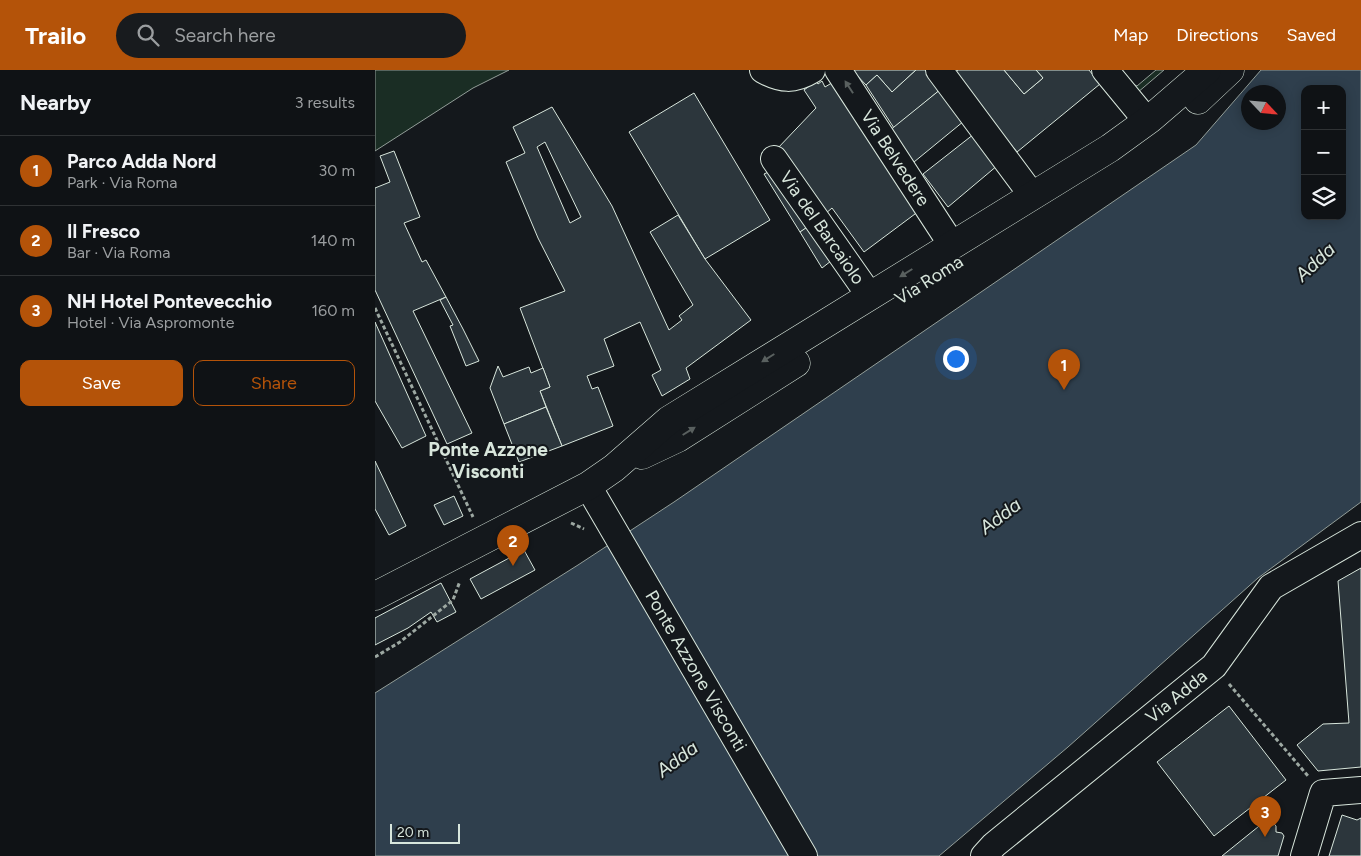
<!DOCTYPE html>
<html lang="en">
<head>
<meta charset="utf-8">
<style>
  :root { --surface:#0f1215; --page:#181b1e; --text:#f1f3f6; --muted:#9b9ea0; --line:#2f3234; --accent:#b45309 }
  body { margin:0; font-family:Figtree,sans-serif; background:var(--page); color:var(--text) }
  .controls { position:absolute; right:15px; top:15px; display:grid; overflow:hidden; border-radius:10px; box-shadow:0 2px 12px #0003 }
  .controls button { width:45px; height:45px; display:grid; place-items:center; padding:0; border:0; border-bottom:1px solid var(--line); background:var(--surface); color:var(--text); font:25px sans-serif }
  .compass { position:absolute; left:866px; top:15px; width:45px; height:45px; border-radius:50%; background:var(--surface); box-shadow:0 2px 12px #0003; rotate:116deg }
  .scale { position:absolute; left:15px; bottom:12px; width:70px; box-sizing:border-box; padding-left:5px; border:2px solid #d8e6dc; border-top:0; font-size:14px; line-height:18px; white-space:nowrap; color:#d8e6dc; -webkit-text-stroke:4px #14181c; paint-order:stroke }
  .you { position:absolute; left:580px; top:288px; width:18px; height:18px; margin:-12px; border:4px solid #fff; border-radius:50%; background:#1a73e8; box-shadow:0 0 0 8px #1a73e833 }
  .badge { display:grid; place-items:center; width:32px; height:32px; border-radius:50%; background:var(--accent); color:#fff; font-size:16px; font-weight:700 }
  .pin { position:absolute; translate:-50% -41px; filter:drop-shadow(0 1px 2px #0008) }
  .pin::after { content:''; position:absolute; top:26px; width:18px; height:15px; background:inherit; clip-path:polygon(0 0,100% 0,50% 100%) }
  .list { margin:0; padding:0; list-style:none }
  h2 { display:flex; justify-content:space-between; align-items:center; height:65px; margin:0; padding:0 20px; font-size:21px }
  h2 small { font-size:16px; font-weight:400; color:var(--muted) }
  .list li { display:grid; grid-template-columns:32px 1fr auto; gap:15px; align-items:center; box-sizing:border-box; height:70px; padding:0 20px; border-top:1px solid var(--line) }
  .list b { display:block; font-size:19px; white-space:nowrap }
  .list p { margin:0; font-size:16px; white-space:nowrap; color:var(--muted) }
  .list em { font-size:16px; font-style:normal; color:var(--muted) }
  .actions { display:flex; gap:10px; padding:15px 20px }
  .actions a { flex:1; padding:11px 0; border:1px solid var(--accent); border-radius:10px; text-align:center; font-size:18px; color:var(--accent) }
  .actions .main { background:var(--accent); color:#fff }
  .icon { flex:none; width:28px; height:28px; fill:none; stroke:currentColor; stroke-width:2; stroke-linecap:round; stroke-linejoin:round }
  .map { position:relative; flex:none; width:986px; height:786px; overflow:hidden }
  header { display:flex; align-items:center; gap:30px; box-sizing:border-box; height:70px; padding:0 25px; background:var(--accent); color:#fff }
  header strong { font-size:24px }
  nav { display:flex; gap:28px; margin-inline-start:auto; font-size:18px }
  .search { width:350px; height:45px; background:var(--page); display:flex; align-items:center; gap:12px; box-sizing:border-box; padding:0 18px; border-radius:28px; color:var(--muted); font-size:19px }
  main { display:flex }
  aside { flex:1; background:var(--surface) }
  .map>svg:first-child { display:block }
  .green { fill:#1a2d24; stroke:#939e99 }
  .water { fill:#2f3f4d; stroke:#939e99; fill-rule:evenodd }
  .building { fill:#2c363c; stroke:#d8e6dc; fill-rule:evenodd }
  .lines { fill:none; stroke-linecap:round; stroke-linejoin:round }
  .minor-casing { stroke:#d8e6dc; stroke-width:28 }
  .major-casing { stroke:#d8e6dc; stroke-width:29 }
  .path { stroke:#9da8a2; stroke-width:3; stroke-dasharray:4 2.5; stroke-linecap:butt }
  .minor { stroke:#14181c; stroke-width:26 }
  .major { stroke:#14181c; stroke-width:28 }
  .oneway { fill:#59605f }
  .labels { text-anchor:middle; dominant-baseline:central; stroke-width:4; stroke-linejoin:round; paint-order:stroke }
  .street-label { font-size:18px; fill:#d8e6dc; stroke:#14181c }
  .water-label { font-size:19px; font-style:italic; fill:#d8e6dc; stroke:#14181c }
  .neighbourhood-label { font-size:19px; font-weight:bold; fill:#d8e6dc; stroke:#14181c }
</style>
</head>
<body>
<header>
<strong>Trailo</strong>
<div class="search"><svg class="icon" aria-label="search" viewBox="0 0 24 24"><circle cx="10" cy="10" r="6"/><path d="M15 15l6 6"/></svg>Search here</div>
<nav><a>Map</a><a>Directions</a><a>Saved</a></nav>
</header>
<main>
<aside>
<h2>Nearby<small>3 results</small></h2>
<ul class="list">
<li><span class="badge">1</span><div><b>Parco Adda Nord</b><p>Park · Via Roma</p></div><em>30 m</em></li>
<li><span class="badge">2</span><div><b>Il Fresco</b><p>Bar · Via Roma</p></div><em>140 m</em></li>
<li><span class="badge">3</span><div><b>NH Hotel Pontevecchio</b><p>Hotel · Via Aspromonte</p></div><em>160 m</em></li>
</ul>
<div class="actions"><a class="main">Save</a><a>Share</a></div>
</aside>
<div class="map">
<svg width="986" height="786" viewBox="0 0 986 786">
  <rect width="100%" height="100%" fill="#14181c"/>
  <g class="green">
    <path d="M 0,0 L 134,0 L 98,18 L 0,81 Z"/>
    <path d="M 781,0 L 789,0 L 762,23 L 753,12 L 762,16 Z"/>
  </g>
  <path class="water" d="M 886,0 L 986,0 L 986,432 L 883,508 L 693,677 L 564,786 L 0,786 L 0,623 L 203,495 L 299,432 L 821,75 ZM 930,19 L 967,19 L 967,146 L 930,146 ZM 874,22 L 904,22 L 904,52 L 874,52 Z"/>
  <g class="building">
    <path d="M 477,0 L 541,0 L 517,22 L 502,5 L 491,15 Z"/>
    <path d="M 541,0 L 551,0 L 566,19 L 519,58 L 491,15 L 502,5 L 517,22 Z"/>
    <path d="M 583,0 L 629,0 L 649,24 L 668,8 L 661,0 L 714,0 L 725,14 L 642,82 L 578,4 Z"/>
    <path d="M 629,0 L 661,0 L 668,8 L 649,24 Z"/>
    <path d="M 441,11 L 443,14 L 447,11 L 450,17 L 460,11 L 548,138 L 489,182 L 457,138 L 450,144 L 402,79 L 441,38 L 429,20 Z"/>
    <path d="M 566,19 L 589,51 L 539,92 L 514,61 Z"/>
    <path d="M 319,23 L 395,150 L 330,189 L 254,62 Z"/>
    <path d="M 177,37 L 237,136 L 294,260 L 307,250 L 304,246 L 318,235 L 275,162 L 303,145 L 330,189 L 376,250 L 311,298 L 315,309 L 287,326 L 277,305 L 286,300 L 265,252 L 229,269 L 239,296 L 212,306 L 217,319 L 223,317 L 238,356 L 187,376 L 165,321 L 175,317 L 145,238 L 190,221 L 163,168 L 131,92 L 150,83 L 138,57 ZM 170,72 L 206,147 L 195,153 L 162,77 Z"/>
    <path d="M 599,64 L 623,95 L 573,137 L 548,104 Z"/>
    <path d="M 19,81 L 45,147 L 29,153 L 47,192 L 51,190 L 71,227 L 38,241 L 97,363 L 72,374 L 0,220 L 0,118 L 15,112 L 5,86 Z"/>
    <path d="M 400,99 L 439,153 L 425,162 L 389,104 Z"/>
    <path d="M 441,151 L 465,184 L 447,198 L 425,162 Z"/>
    <path d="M 71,227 L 88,259 L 104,291 L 91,296 L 75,256 L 78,255 L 65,230 Z"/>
    <path d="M 0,252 L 51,366 L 27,378 L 0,331 Z"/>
    <path d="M 123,296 L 128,307 L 154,297 L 156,303 L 168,298 L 175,317 L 165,321 L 171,337 L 129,354 L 115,318 Z"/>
    <path d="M 171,337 L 187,376 L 144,392 L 129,354 Z"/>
    <path d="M 0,391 L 31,456 L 14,465 L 0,439 Z"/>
    <path d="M 79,426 L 88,446 L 69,455 L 59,435 Z"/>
    <path d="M 149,480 L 160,500 L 106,529 L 95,509 Z"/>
    <path d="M 986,498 L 986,697 L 943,701 L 922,675 L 948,654 L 974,653 L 963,511 Z"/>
    <path d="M 66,513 L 81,542 L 62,552 L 56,542 L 33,558 L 0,575 L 0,548 Z"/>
    <path d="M 854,636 L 911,710 L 839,766 L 782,692 Z"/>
    <path d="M 967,745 L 982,750 L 986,748 L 986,786 L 954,786 Z"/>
    <path d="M 894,748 L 901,756 L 901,762 L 907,763 L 909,766 L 903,786 L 847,786 Z"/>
  </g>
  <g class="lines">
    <g class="minor-casing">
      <g id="minor">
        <path d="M 388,0 C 406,10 419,11 437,0"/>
        <path id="s1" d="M 463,0 L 577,175"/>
        <path d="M 564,0 L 657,125"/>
        <path d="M 730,0 L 772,51"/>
        <path id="s2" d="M 399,89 L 495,226"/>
        <path id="s3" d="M 213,416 L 429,786"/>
        <path id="s4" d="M 609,786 L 619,775 L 839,596 L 896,517 L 986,465"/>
        <path d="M 929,786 L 948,723 L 986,720"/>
      </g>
    </g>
    <g class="major-casing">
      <g id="major">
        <path d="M 823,30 L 855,0"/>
        <path d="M 267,385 L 303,368 L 421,293"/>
        <path d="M 0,526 L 213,416 L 239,398 L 294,350 L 735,78 L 775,49 L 832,0"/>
      </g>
    </g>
    <g class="path">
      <path d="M 0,238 L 98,447"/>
      <path d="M 196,453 L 209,459"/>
      <path d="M 0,587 L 25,572 L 78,530 L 85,511"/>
      <path d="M 854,614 L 933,706"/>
    </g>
    <use href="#minor" class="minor"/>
    <use href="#major" class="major"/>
  </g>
  <defs><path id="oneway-solid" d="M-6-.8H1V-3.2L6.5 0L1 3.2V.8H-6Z" transform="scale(1.25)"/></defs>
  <g class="oneway">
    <use href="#oneway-solid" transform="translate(474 17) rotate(-123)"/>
    <use href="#oneway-solid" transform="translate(531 203) rotate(148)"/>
    <use href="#oneway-solid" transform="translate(393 288) rotate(148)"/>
    <use href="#oneway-solid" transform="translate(314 361) rotate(-32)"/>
  </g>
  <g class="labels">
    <g class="street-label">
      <text stroke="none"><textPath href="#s1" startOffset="105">Via Belvedere</textPath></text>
      <text stroke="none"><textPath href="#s2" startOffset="84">Via del Barcaiolo</textPath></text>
      <text transform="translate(554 210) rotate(-32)">Via Roma</text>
      <text stroke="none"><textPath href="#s3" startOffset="214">Ponte Azzone Visconti</textPath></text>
      <text stroke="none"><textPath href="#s4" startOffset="250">Via Adda</textPath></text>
    </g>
    <g class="water-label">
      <text transform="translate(940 192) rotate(-43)">Adda</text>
      <text transform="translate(625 446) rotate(-37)">Adda</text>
      <text transform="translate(302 689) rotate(-37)">Adda</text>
    </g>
    <g class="neighbourhood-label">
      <text x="113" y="379">Ponte Azzone<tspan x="113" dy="22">Visconti</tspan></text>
    </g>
  </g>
</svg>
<div class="controls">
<button>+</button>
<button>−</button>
<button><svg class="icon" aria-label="layers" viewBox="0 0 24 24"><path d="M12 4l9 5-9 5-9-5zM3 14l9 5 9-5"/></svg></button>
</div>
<svg class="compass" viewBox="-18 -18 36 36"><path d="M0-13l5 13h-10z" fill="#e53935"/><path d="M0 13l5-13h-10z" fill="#9b9ea0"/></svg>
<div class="scale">20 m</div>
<div class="you"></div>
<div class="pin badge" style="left:689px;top:320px">1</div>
<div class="pin badge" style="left:138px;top:496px">2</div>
<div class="pin badge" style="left:890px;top:767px">3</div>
</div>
</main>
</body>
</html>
